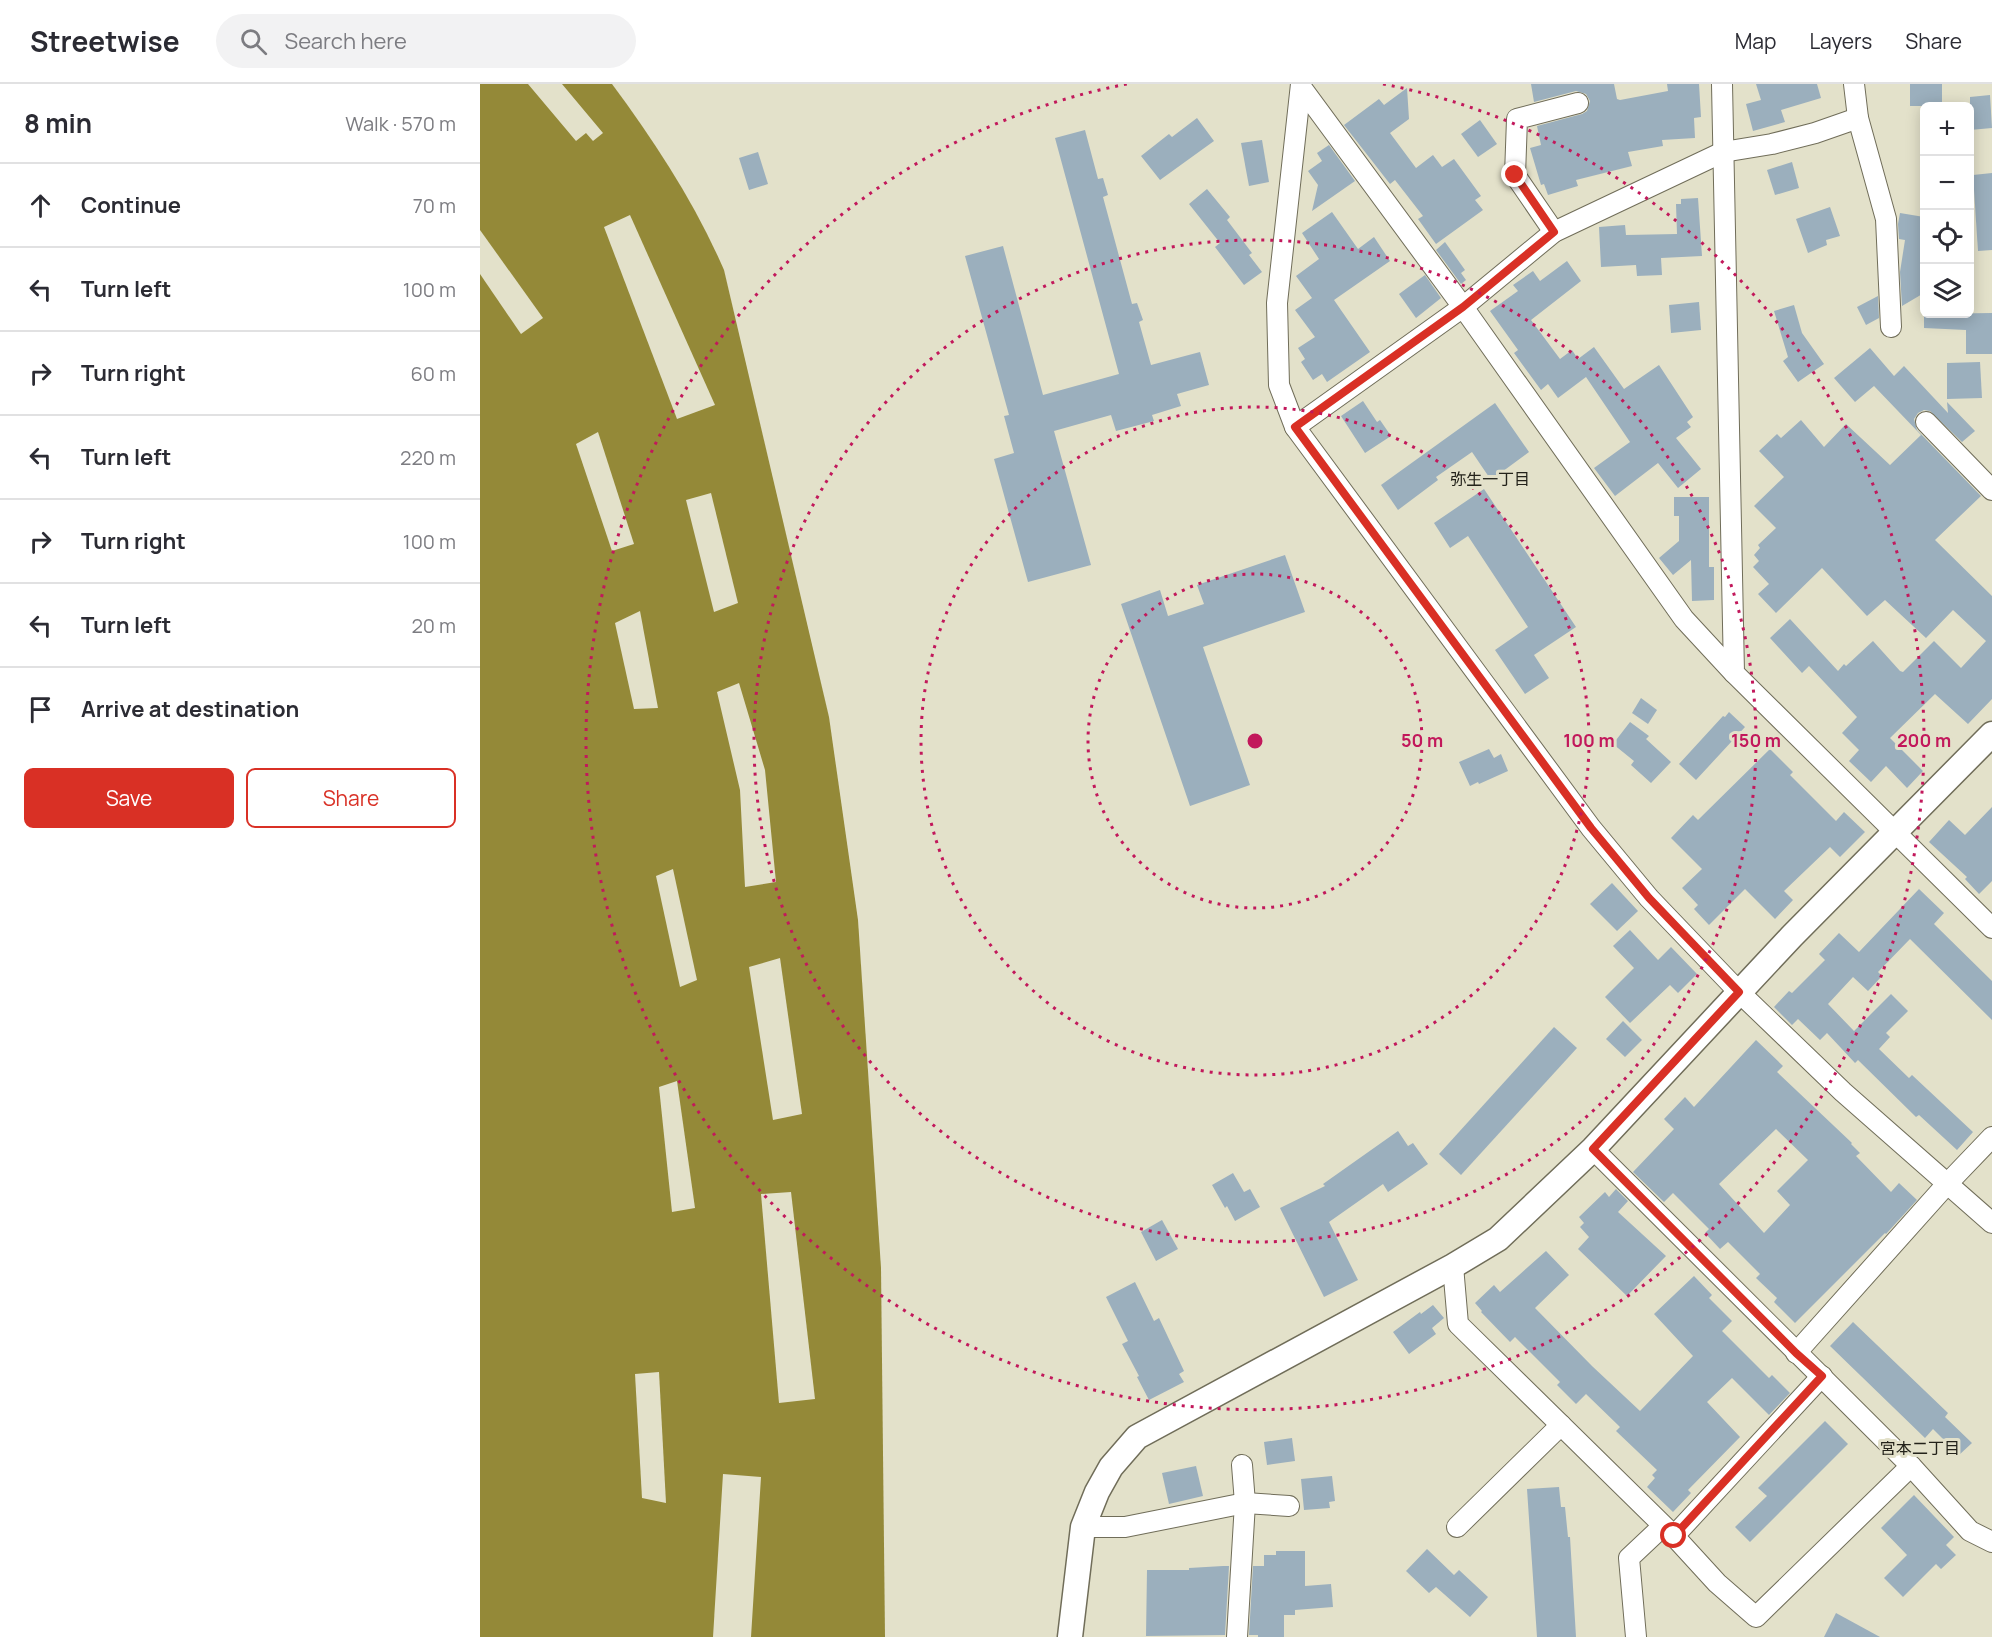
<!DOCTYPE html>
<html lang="en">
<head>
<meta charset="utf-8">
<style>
  :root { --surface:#fff; --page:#f2f2f3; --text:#2b2b33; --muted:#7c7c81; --line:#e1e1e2; --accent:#d93025 }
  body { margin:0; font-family:Manrope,"Noto Sans JP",sans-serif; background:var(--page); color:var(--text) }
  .controls { position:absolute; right:18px; top:18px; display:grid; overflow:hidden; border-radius:9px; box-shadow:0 3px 15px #0003 }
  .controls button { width:54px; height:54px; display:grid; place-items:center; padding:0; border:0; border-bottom:2px solid var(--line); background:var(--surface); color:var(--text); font:30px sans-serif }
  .stop { position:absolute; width:18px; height:18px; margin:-14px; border:4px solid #d93025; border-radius:50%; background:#fff }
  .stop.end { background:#d93025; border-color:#fff; box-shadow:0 2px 6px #0008 }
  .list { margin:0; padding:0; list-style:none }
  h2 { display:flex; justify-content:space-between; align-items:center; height:78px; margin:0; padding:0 24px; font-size:26px }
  h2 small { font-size:20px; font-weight:400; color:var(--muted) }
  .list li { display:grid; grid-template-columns:39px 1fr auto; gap:18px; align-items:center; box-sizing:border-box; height:84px; padding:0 24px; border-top:2px solid var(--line) }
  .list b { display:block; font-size:22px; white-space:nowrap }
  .list em { font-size:20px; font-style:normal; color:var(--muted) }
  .actions { display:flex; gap:12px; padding:18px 24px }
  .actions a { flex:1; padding:14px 0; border:2px solid var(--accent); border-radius:9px; text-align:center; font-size:21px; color:var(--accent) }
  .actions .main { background:var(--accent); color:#fff }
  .icon { flex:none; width:33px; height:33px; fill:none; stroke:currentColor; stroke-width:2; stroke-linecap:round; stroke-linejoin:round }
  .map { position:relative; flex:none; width:1512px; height:1553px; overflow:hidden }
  header { display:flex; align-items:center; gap:36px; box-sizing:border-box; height:84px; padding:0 30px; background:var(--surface); border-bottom:2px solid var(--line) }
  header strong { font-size:28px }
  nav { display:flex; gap:33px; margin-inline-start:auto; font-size:21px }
  .search { width:420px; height:54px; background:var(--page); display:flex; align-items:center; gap:15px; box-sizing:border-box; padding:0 21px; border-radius:33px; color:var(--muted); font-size:22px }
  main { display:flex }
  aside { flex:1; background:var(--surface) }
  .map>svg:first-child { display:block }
  .water { fill:#948938 }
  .pier { fill:#e3e1ca }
  .building { fill:#9bafbd; fill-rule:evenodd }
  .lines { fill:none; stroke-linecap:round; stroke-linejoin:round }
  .minor-casing { stroke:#706d59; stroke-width:22 }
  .tertiary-casing { stroke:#706d59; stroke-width:27 }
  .minor { stroke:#fff; stroke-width:20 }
  .tertiary { stroke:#fff; stroke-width:24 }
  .route { stroke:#d93025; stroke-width:8 }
  .ring { fill:none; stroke:#c2185b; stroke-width:3; stroke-dasharray:3 6 }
  .labels { text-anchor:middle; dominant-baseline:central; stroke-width:6; stroke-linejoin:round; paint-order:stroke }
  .neighbourhood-label { font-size:16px; fill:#23221a; stroke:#e3e1ca }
  .centre { fill:#c2185b; stroke:#e3e1ca; stroke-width:3 }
  .ring-label { font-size:18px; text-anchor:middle; font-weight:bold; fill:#c2185b; stroke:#e3e1ca; stroke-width:6; stroke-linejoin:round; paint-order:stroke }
</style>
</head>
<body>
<header>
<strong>Streetwise</strong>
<div class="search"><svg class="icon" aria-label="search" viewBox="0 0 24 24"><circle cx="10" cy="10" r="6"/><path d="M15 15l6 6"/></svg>Search here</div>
<nav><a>Map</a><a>Layers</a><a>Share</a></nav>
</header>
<main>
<aside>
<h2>8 min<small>Walk · 570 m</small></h2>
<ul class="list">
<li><svg class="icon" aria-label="ahead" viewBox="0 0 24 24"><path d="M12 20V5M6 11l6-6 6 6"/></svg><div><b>Continue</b></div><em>70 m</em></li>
<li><svg class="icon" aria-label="left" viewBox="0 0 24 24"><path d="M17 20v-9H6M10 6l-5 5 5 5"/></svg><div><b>Turn left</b></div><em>100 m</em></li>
<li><svg class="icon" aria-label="right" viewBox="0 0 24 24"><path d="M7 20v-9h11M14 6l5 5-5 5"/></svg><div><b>Turn right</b></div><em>60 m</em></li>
<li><svg class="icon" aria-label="left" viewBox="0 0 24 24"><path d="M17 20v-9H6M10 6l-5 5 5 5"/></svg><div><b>Turn left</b></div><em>220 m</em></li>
<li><svg class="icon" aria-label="right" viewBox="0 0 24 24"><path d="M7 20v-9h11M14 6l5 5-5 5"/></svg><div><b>Turn right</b></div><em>100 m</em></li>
<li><svg class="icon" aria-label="left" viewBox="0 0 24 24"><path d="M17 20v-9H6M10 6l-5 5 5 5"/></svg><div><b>Turn left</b></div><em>20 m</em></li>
<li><svg class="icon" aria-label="arrive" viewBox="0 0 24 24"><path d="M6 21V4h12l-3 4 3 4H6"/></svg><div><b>Arrive at destination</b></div></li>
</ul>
<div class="actions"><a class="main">Save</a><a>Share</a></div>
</aside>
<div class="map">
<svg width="1512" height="1553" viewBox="0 0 1512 1553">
  <rect width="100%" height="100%" fill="#e3e1ca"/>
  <path class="water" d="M 0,0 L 132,0 C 175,58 215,119 244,186 L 349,633 L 378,836 L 401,1184 L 405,1553 L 0,1553 Z"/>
  <g class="pier">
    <path d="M 48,0 L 82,0 L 123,49 L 113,57 L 106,49 L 96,57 Z"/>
    <path d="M 150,131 L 235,321 L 197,335 L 124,143 Z"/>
    <path d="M 0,146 L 63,234 L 41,250 L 0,190 Z"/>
    <path d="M 118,348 L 154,460 L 132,467 L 96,360 Z"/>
    <path d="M 231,409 L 258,519 L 234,528 L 206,416 Z"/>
    <path d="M 160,527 L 178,624 L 154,625 L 135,539 Z"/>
    <path d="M 259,599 L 285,686 L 296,798 L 265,803 L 260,706 L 237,608 Z"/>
    <path d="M 193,785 L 217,896 L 200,903 L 176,792 Z"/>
    <path d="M 300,874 L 322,1030 L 293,1036 L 269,883 Z"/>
    <path d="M 197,997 L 215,1124 L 192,1128 L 179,1003 Z"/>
    <path d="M 311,1108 L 335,1315 L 299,1319 L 281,1110 Z"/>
    <path d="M 179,1288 L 186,1419 L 162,1414 L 155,1290 Z"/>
    <path d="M 243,1390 L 281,1393 L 271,1553 L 233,1553 Z"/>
  </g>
  <g class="building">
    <path d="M 1051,0 L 1134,0 L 1137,15 L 1140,16 L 1188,7 L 1187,0 L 1219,0 L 1221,33 L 1214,34 L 1215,54 L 1182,56 L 1183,62 L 1148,68 L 1152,82 L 1096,96 L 1098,102 L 1068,111 L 1064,100 L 1061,101 L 1050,64 L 1061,61 L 1057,42 L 1102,30 L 1107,27 L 1110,17 L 1106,10 L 1096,7 L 1054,18 Z"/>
    <path d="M 1276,0 L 1337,0 L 1341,14 L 1301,26 L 1305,38 L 1273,47 L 1266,20 L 1281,16 Z"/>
    <rect x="1430" y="0" width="32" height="22"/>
    <path d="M 927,4 L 929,35 L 910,49 L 936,84 L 953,71 L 962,83 L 974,75 L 1001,112 L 995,116 L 1003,126 L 956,160 L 938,135 L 943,132 L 915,96 L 910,100 L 864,41 L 899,15 L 904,21 Z"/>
    <path d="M 1510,11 L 1512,44 L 1490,46 L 1490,13 Z"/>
    <path d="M 717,34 L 734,57 L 680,96 L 661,72 L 689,50 L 692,53 Z"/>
    <path d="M 1000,36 L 1017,60 L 998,73 L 981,50 Z"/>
    <path d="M 605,46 L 618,95 L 623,94 L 628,111 L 623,113 L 652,220 L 657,219 L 663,236 L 659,238 L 671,281 L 720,268 L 729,301 L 697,310 L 701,322 L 672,331 L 674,337 L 636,347 L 631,331 L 574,347 L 611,481 L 548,498 L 514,375 L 534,369 L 524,332 L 529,331 L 485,172 L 523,162 L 563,311 L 639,290 L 575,54 Z"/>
    <path d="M 782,56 L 789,98 L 769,102 L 761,59 Z"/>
    <path d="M 849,61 L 875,97 L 832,127 L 838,101 L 828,87 L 842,77 L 837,69 Z"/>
    <path d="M 278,68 L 288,100 L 269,106 L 259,74 Z"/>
    <path d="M 1312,78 L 1319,104 L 1295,111 L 1287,86 Z"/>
    <path d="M 1512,89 L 1512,166 L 1498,167 L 1493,91 Z"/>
    <path d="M 727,105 L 750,133 L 747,136 L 772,169 L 769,171 L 782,188 L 764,201 L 735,163 L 740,159 L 709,120 Z"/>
    <path d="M 1218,114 L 1222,172 L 1181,174 L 1182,191 L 1157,192 L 1156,181 L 1121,183 L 1119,143 L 1145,141 L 1146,151 L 1197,150 L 1196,120 L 1201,120 L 1201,115 Z"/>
    <path d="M 1350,123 L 1360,152 L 1346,156 L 1347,161 L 1328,169 L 1316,135 Z"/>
    <path d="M 852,128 L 878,165 L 894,153 L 910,177 L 854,216 L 890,268 L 847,298 L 842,290 L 833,296 L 821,278 L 825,275 L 818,264 L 835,253 L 815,226 L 832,214 L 816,192 L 839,175 L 822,149 Z"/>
    <path d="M 1420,129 L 1444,133 L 1444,209 L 1422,222 L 1420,188 L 1425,156 L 1419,155 L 1418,140 Z"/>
    <path d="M 965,158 L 985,186 L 981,189 L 986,196 L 981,200 L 956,166 Z"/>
    <path d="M 1087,177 L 1101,197 L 1051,236 L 1080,275 L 1092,266 L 1098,275 L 1114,263 L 1144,305 L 1179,281 L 1213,333 L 1207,338 L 1211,343 L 1196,354 L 1221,385 L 1198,404 L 1178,379 L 1135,412 L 1114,384 L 1150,358 L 1106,293 L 1078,314 L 1068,300 L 1061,306 L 1034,269 L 1038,266 L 1010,227 L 1038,207 L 1033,201 L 1053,187 L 1060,197 Z"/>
    <path d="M 945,191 L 961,214 L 936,234 L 919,210 Z"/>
    <path d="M 1398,212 L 1399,234 L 1386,241 L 1377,223 Z"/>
    <path d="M 1219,218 L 1221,246 L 1191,249 L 1189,221 Z"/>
    <path d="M 1314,221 L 1322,249 L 1344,280 L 1318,298 L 1303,277 L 1308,273 L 1294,227 Z"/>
    <path d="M 1512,229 L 1512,270 L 1486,270 L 1486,246 L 1444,244 L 1444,230 Z"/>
    <path d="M 1390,264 L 1414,292 L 1424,282 L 1468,329 L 1467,318 L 1495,347 L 1482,358 L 1450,327 L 1444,326 L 1438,329 L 1434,335 L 1437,346 L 1501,412 L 1455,456 L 1512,512 L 1512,615 L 1488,640 L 1455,610 L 1410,654 L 1443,687 L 1427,704 L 1406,682 L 1391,698 L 1369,677 L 1379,666 L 1362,649 L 1377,633 L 1329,582 L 1322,589 L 1290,554 L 1310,535 L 1358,587 L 1364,580 L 1366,582 L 1393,557 L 1420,587 L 1423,588 L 1454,557 L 1481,584 L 1506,557 L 1473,526 L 1446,554 L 1405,516 L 1387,532 L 1342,484 L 1296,529 L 1278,510 L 1289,500 L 1273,483 L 1279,477 L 1274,471 L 1280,464 L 1278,461 L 1296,444 L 1274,422 L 1304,393 L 1279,367 L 1297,350 L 1301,354 L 1321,336 L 1344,363 L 1366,340 L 1410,381 L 1441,351 L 1394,302 L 1375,318 L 1354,294 Z"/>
    <path d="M 1500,278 L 1502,314 L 1467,315 L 1467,279 Z"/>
    <path d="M 883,317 L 897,338 L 900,336 L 911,352 L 885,369 L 861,332 Z"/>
    <path d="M 1015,319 L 1049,368 L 1011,396 L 992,368 L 956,393 L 958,396 L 918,426 L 901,401 Z"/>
    <path d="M 1004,405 L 1096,543 L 1054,571 L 1069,594 L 1045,610 L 1015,566 L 1048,543 L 988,452 L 970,464 L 954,439 Z"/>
    <path d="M 1194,413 L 1229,413 L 1229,483 L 1234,483 L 1234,516 L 1212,517 L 1211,476 L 1193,491 L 1179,474 L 1199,457 L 1199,432 L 1194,432 Z"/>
    <path d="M 805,471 L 825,528 L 723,563 L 770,701 L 710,722 L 641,520 L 680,506 L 688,532 L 724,520 L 717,501 Z"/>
    <path d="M 1161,614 L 1177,626 L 1168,640 L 1152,629 Z"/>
    <path d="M 1249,628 L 1265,643 L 1216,696 L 1199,680 L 1243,632 L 1245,633 Z"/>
    <path d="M 1150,638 L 1169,652 L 1166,655 L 1191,678 L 1171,699 L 1151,681 L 1154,677 L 1133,660 Z"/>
    <path d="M 1009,665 L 1014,674 L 1021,670 L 1028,687 L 999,700 L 998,698 L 990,702 L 979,678 Z"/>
    <path d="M 1290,665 L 1313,688 L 1310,691 L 1356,737 L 1364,728 L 1385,748 L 1360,773 L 1350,763 L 1304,807 L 1313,816 L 1295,835 L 1265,805 L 1229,841 L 1214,825 L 1218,821 L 1202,804 L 1222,785 L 1191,754 L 1213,731 L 1218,736 Z"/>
    <path d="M 1512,723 L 1512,797 L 1499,810 L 1485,795 L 1487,793 L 1449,758 L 1469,736 L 1485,751 Z"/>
    <path d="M 1132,799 L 1158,827 L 1137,847 L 1110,820 Z"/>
    <path d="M 1439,805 L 1464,829 L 1454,840 L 1512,897 L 1512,936 L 1430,855 L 1398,888 L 1402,892 L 1388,907 L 1373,893 L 1348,920 L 1374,947 L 1411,910 L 1428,927 L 1406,949 L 1410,953 L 1399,965 L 1429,994 L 1432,991 L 1493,1048 L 1477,1066 L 1439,1031 L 1436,1033 L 1378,976 L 1375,979 L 1347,949 L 1340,956 L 1318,935 L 1312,941 L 1294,923 L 1309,907 L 1312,909 L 1345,876 L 1339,870 L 1359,849 L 1379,868 Z"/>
    <path d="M 1150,846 L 1178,876 L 1191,863 L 1217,890 L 1198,909 L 1190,901 L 1150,939 L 1125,913 L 1154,884 L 1133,862 Z"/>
    <path d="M 1143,937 L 1162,956 L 1145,973 L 1126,955 Z"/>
    <path d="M 1074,943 L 1097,964 L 981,1091 L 959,1070 Z"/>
    <path d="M 1276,956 L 1303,982 L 1297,988 L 1372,1059 L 1371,1060 L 1380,1069 L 1376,1072 L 1411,1108 L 1419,1099 L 1437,1116 L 1406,1150 L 1405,1149 L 1315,1239 L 1294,1218 L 1297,1214 L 1276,1194 L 1280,1190 L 1248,1158 L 1240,1165 L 1225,1149 L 1229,1145 L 1193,1109 L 1184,1118 L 1153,1088 L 1194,1045 L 1184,1035 L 1205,1013 L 1214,1023 ZM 1296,1045 L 1328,1076 L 1297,1107 L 1310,1121 L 1284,1149 L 1239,1100 Z"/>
    <path d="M 918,1047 L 928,1062 L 933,1059 L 948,1080 L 908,1108 L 903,1100 L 849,1138 L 878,1196 L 844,1213 L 800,1124 L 845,1102 L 843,1100 Z"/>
    <path d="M 753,1089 L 764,1108 L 770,1105 L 780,1123 L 755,1137 L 747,1122 L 745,1124 L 732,1101 Z"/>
    <path d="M 1136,1105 L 1148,1117 L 1138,1128 L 1186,1172 L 1147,1212 L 1098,1165 L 1109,1153 L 1100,1143 L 1104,1139 L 1099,1133 L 1125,1108 L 1129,1113 Z"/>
    <path d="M 682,1136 L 698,1165 L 676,1177 L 661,1148 Z"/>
    <path d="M 1066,1167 L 1089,1191 L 1055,1224 L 1112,1282 L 1160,1327 L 1213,1272 L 1174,1230 L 1214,1192 L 1232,1211 L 1229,1214 L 1252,1237 L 1242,1247 L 1289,1294 L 1292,1291 L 1310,1309 L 1289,1331 L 1252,1294 L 1227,1318 L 1260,1353 L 1208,1406 L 1211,1409 L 1193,1428 L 1167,1403 L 1175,1394 L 1172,1391 L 1177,1386 L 1136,1347 L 1140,1343 L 1106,1310 L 1096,1320 L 1077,1301 L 1080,1298 L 1035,1253 L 1030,1258 L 1001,1228 L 1002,1227 L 995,1219 L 1014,1201 L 1020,1208 Z"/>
    <path d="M 655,1198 L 674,1237 L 679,1234 L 704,1287 L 699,1290 L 704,1298 L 669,1316 L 657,1293 L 659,1292 L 642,1260 L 648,1257 L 626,1213 Z"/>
    <path d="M 953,1221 L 964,1234 L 952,1244 L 956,1250 L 929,1270 L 913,1248 L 940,1228 L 941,1230 Z"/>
    <path d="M 1373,1238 L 1468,1329 L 1465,1333 L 1492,1359 L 1479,1371 L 1453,1345 L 1445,1354 L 1350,1262 Z"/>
    <path d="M 1345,1337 L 1368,1360 L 1270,1458 L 1255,1443 L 1287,1412 L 1278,1404 Z"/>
    <path d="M 812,1354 L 815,1377 L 787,1381 L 784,1358 Z"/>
    <path d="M 716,1382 L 723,1412 L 689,1420 L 682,1389 Z"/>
    <path d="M 852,1392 L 855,1417 L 849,1418 L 850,1424 L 824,1426 L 821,1395 Z"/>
    <path d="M 1079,1403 L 1081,1423 L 1085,1423 L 1088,1453 L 1090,1453 L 1096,1553 L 1057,1553 L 1047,1405 Z"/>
    <path d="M 1434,1411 L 1474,1453 L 1466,1461 L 1476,1471 L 1461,1485 L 1456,1480 L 1423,1513 L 1404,1494 L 1427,1471 L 1401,1444 Z"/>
    <path d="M 947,1465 L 974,1491 L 979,1486 L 1008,1513 L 990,1533 L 956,1503 L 949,1509 L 926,1487 Z"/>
    <path d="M 796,1467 L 825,1467 L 825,1502 L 851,1500 L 853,1523 L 815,1526 L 815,1531 L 804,1531 L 804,1553 L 778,1553 L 778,1551 L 769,1551 L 773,1482 L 784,1482 L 784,1471 L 796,1471 Z"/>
    <path d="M 743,1482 L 749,1482 L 745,1551 L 666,1552 L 667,1486 L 709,1486 L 709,1484 Z"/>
    <path d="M 1356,1529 L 1400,1553 L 1344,1553 Z"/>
  </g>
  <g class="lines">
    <g class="minor-casing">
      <g id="minor">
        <path d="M 821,0 L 797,219 L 799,301 L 815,343 L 1111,744 L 1169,814 L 1259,908 L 1363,1008 L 1512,1139"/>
        <path d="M 1242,0 L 1254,589 L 1512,844"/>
        <path d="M 1374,0 L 1378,34 L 1406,135 L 1411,243"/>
        <path d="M 821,3 L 983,223 L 1204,535 L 1254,589"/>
        <path d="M 1074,148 L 1035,91 L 1037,35 L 1098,19"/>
        <path d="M 1446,338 L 1512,406"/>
        <path d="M 815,343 L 983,223 L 1074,148 L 1243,68 L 1292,60 L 1335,49 L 1378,34"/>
        <path d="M 1113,1065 L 1431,1382 L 1490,1447 L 1512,1458"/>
        <path d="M 973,1182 L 978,1240 L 1194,1452 L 1237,1499 L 1276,1533 L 1431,1382"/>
        <path d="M 1316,1269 L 1467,1100 L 1512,1053"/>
        <path d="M 603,1443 L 645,1443 L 765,1419 L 809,1422"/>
        <path d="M 977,1443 L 1081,1341"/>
        <path d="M 1194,1452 L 1342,1292"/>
        <path d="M 757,1553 L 765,1419 L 762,1381"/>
        <path d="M 1156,1553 L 1149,1474 L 1183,1442"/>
      </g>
    </g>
    <g class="tertiary-casing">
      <path id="tertiary" d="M 590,1553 L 603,1443 L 617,1408 L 631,1383 L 657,1353 L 973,1182 L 1018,1155 L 1113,1065 L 1312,852 L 1512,650"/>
    </g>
    <use href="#minor" class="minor"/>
    <use href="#tertiary" class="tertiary"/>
  </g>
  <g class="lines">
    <path class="route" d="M 1035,91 L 1074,148 L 983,223 L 815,343 L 1111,744 L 1169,814 L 1259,908 L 1113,1065 L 1316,1269 L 1342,1292 L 1194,1452"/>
  </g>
  <g class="ring">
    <circle cx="775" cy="657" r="167"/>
    <circle cx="775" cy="657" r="334"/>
    <circle cx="775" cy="657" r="501"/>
    <path d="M903 0A669 669 0 1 1 647 0"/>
  </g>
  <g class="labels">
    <g class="neighbourhood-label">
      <text x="1010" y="395">弥生一丁目</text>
      <text x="1440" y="1364">宮本二丁目</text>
    </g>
  </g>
  <circle cx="775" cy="657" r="9" class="centre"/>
  <g class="ring-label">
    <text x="942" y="663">50 m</text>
    <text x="1109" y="663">100 m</text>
    <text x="1276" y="663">150 m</text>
    <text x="1444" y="663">200 m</text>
  </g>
</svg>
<div class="controls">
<button>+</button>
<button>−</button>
<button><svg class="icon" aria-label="locate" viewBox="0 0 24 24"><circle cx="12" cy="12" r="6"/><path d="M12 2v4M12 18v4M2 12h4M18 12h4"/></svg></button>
<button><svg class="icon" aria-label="layers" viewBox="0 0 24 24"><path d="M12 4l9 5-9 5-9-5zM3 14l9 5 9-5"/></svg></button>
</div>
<div class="stop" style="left:1194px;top:1452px"></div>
<div class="stop end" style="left:1035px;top:91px"></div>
</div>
</main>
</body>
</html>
